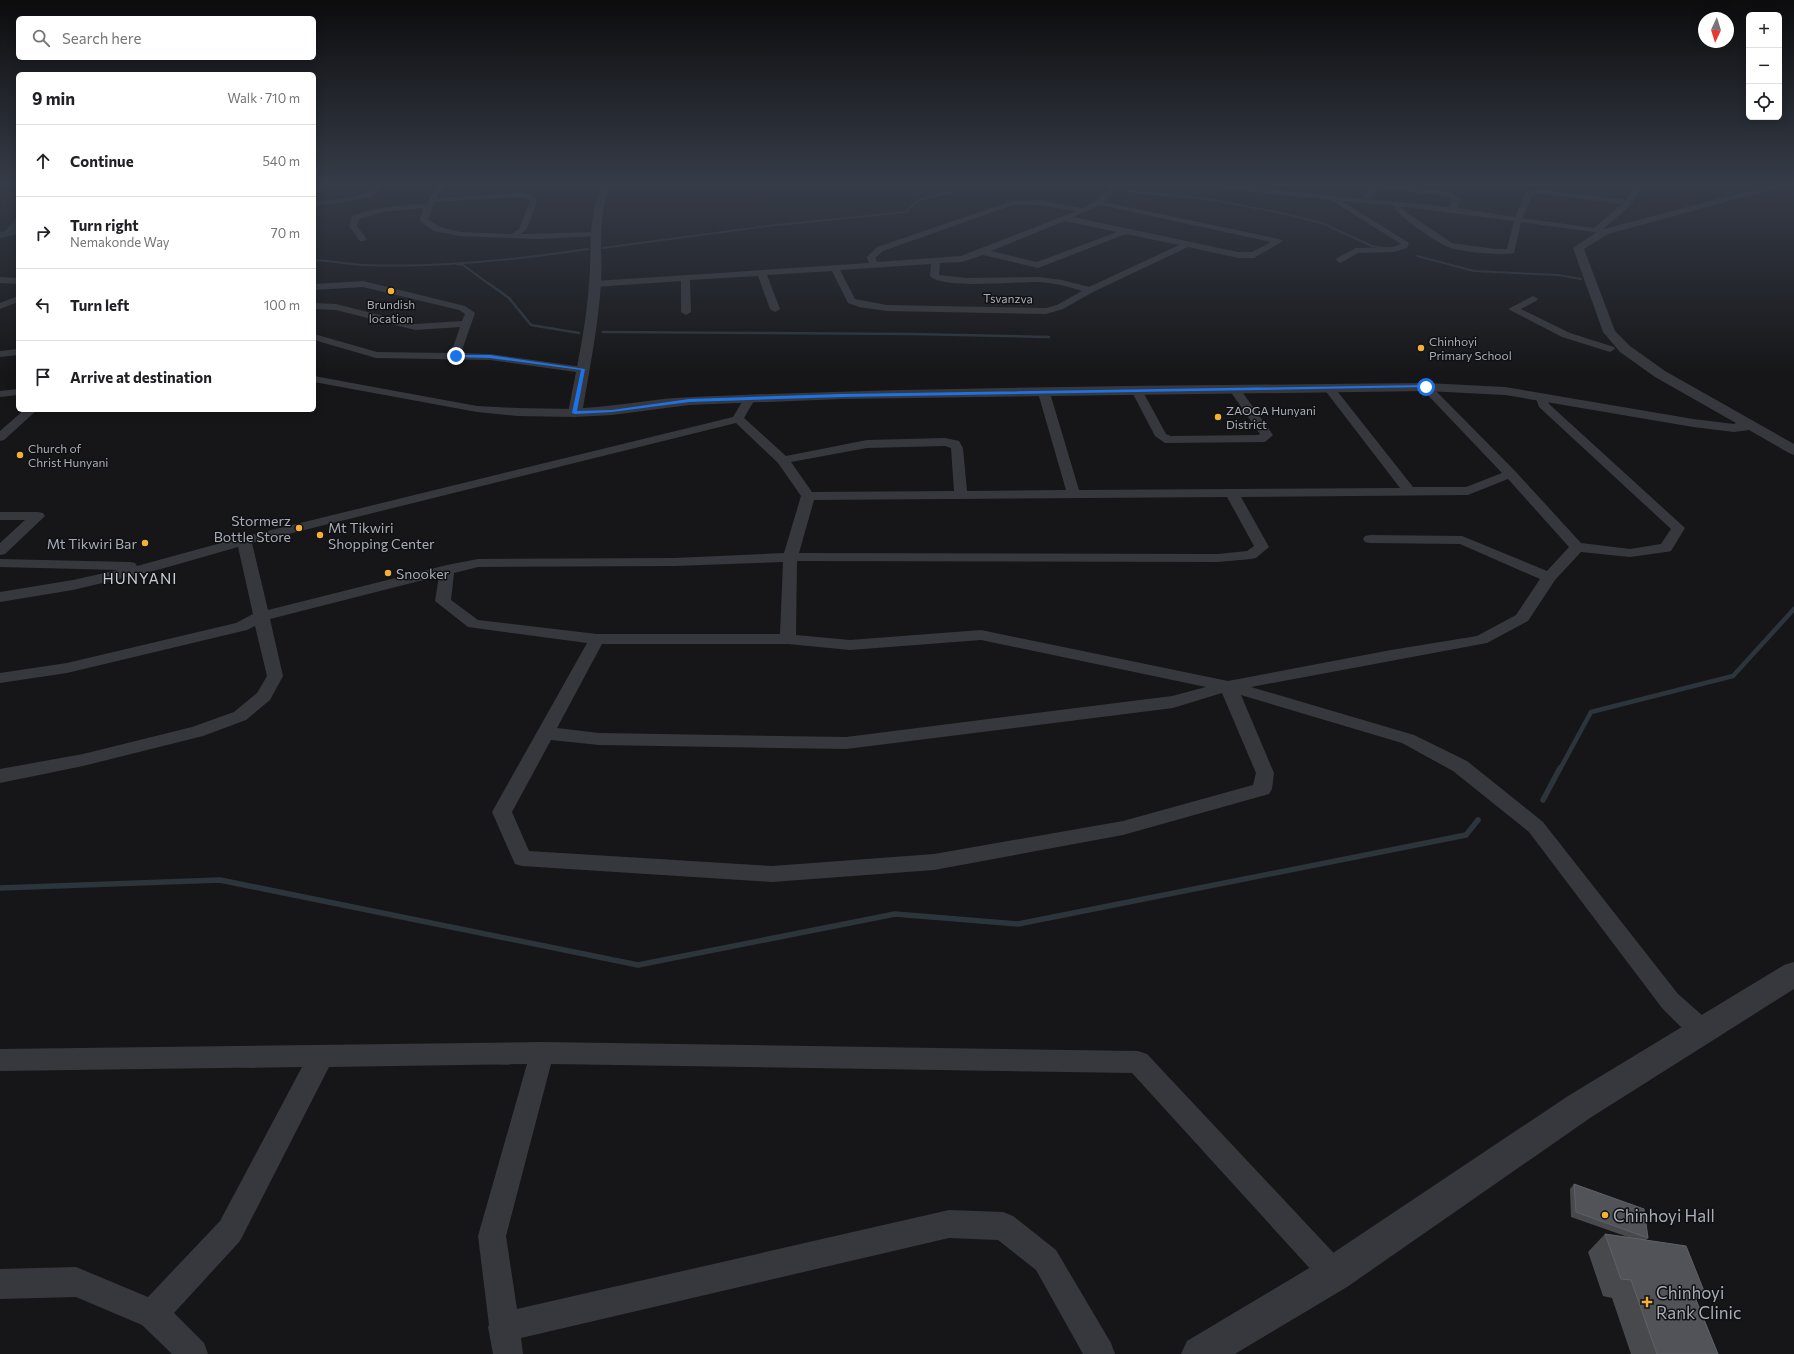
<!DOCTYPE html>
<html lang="en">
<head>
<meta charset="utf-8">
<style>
  :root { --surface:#fff; --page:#f6f6f6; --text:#202124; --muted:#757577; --line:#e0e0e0 }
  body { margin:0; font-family:Commissioner,sans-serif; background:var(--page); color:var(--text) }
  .controls { position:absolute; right:12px; top:12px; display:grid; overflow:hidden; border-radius:6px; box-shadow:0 2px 10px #0003 }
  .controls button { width:36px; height:36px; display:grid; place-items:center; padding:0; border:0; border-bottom:1px solid var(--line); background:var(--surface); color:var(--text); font:20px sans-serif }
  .compass { position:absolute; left:1698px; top:12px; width:36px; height:36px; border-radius:50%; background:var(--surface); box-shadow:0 2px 10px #0003; rotate:184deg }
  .stop { position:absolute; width:12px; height:12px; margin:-9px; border:3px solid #1a73e8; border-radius:50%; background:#fff }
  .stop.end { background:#1a73e8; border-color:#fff; box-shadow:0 1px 4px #0008 }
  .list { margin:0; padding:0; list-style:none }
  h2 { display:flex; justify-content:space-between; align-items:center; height:52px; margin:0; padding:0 16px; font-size:17px }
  h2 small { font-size:13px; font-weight:400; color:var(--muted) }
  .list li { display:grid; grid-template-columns:26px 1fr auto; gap:12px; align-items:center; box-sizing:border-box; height:72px; padding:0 16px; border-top:1px solid var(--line) }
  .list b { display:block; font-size:15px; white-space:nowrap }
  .list p { margin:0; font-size:13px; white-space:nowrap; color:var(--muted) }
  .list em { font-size:13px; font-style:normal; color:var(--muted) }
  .icon { flex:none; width:22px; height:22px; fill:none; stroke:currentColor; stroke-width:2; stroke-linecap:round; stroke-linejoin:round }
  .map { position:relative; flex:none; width:1794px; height:1354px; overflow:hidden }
  .search { position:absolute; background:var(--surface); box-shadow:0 2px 10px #0003; left:16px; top:16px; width:300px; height:44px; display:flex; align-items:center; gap:10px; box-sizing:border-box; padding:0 14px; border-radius:6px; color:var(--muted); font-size:15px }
  .panel { position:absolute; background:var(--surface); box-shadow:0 2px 10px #0003; left:16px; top:72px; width:300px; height:340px; border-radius:6px }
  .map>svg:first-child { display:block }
  .water { fill:#2c353c }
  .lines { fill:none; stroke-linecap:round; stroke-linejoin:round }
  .stream-far3 { stroke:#2c353c; stroke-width:2 }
  .stream-far2 { stroke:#2c353c; stroke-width:2.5 }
  .stream-far1 { stroke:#2c353c; stroke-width:4.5 }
  .stream { stroke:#2c353c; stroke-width:5.5 }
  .minor { fill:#37383d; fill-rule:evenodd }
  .tertiary { fill:#37383d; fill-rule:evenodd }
  .wall { fill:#47494d }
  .building { fill:#525359; stroke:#5f6168 }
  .route { fill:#1a73e8 }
  .poi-dot { fill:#f2b134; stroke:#111113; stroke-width:1.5 }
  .labels { text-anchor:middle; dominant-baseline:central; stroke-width:3; stroke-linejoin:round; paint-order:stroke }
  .far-street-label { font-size:12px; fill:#a8adb8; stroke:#111113 }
  .far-poi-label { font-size:12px; fill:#a8adb8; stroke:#111113; text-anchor:start }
  .poi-label { font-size:14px; fill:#a8adb8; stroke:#111113; text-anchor:end }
  .neighbourhood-label { font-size:15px; letter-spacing:1px; fill:#c9ccd4; stroke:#111113 }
  .near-poi-label { font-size:17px; fill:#a8adb8; stroke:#111113; text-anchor:start }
</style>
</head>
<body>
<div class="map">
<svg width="1794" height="1354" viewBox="0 0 1794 1354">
  <rect width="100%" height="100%" fill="#161618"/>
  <path class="water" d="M 18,216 L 18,234 L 0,238 L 0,232 L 5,231 Z"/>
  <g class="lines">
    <g class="stream-far3">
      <path d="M 1082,185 L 1110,188"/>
      <path d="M 1121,190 L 1213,200 L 1291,215 L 1324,224 L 1372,246 L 1384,248"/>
      <path d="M 603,248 L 767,226 L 906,212 L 919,200 L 957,190 L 986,185"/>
      <path d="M 1417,256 L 1474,271 L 1558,275 L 1581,279"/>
      <path d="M 314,260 C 331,261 348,264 366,265 C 440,268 515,260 588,249"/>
      <path d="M 457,264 L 463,265 L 489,284"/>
    </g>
    <g class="stream-far2">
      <path d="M 488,283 L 509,298 L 531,325 L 579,333"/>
      <path d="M 603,332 L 913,334 L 1049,337"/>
    </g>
    <path class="stream-far1" d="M 1560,769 L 1591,712 L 1733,676 L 1794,609"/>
    <g class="stream">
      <path d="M 1543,800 L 1560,768"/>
      <path d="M 0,888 L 220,880 L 638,965 L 895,914 L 1018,924 L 1466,835 L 1478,820"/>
    </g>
    <g class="minor">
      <path d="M 319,185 L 332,185 L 314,191 L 314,187 Z"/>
      <path d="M 378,185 L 386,185 C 372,202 335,204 314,205 L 314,201 C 332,200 366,198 378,185 Z"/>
      <path d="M 438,185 L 445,185 L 437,198 L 523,193 L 535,197 L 537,203 L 526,230 L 521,234 L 596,232 L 600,234 L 596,236 L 537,239 L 460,236 L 434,231 L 421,222 L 420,220 L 423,208 L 382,212 L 359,219 L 357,226 L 367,239 L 363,241 L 360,241 L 349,226 L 352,216 C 376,207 400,205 426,204 ZM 522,197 L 529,200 L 529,203 L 519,229 L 511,234 L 460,232 L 440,227 L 428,219 L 434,202 Z"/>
      <path d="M 1113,185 L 1121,185 L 1104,202 L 1279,239 L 1283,241 L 1254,258 L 1238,258 L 1188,247 L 1093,292 L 1063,309 L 1046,314 L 887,311 L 859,307 L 848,303 L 832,271 L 767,275 L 780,309 L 775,312 L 770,309 L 758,276 L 690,280 L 691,312 L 686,315 L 681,312 L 681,281 L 595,287 L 590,284 L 595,281 L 869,263 L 867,257 L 877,247 L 1012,201 L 1039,200 L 1083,208 L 1096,201 ZM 1013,205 L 1039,205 L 1076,211 L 961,256 L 877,262 L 875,258 L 883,251 ZM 1100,205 L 1271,242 L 1252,252 L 1238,252 L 1073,217 ZM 1065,221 L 1117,232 L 1037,262 L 991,251 ZM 1126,234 L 1179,245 L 1089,287 L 1062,280 L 1039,277 L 967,278 L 939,275 L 940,263 L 962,262 L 983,255 L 1038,268 ZM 931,264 L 930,276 C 943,290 1018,281 1040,282 C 1054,283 1068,286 1082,291 L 1057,305 L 1046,308 L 887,305 L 855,299 L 840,270 Z"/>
      <path d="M 1205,185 L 1234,185 L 1363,199 L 1369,186 L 1392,185 L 1450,192 L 1461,199 L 1457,208 L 1515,217 L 1526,192 L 1537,189 L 1626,200 L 1636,185 L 1643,185 L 1631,205 L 1603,229 L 1607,230 L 1607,234 L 1521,222 L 1514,253 C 1502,256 1457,252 1446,246 C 1433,240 1403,219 1394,208 L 1395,206 L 1342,201 L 1409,243 L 1407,248 L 1394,252 L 1358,253 L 1340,263 L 1336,260 L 1337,258 L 1356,248 L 1393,247 L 1401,244 L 1331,200 L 1208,187 ZM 1378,188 L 1448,196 L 1453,200 L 1450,207 L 1370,199 L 1375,189 ZM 1537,193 L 1622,204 L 1594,228 L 1522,218 L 1533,194 ZM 1404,207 L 1514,221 L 1507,249 L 1495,249 L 1452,243 L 1406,212 L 1402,208 Z"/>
      <path d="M 0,277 L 18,278 L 18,284 L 0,283 Z"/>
      <path d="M 363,281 L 465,306 L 475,313 L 461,353 L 490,354 L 583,367 L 588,370 L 583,373 L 490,360 L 376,358 L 314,340 L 314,334 L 377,352 L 451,353 L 460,327 L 415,330 L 336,310 L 314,309 L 314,303 L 336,304 L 415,324 L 462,321 L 465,314 L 459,310 L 363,287 L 314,290 L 314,284 Z"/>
      <path d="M 18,296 L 18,302 L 0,309 L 0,303 Z"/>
      <path d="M 1533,296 L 1538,299 L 1536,301 L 1521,309 L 1570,333 L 1614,347 L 1615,349 L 1610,352 L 1562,337 L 1508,309 Z"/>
      <path d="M 18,349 L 18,355 L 0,357 L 0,351 Z"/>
      <path d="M 314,376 L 477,406 L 517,408 L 575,409 L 581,413 L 575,417 L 517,416 L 477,412 L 314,382 Z"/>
      <path d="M 1426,384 L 1430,385 L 1516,472 L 1581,543 L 1630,549 L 1661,544 L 1671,529 L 1539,407 L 1535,396 L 1537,394 L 1545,394 L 1549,404 L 1685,528 L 1671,551 L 1666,552 L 1630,557 L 1581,552 L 1555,580 L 1528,621 L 1487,643 L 1251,687 L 1414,735 L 1467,761 L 1543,822 L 1678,994 L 1711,1023 L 1714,1031 L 1711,1039 L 1702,1042 L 1693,1039 L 1662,1008 L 1529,832 L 1453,771 L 1402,743 L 1241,695 L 1274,773 L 1272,789 L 1269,794 L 1123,835 L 934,870 L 772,882 L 522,866 L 515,864 L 492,812 L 587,643 L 468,627 L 435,601 L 439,576 L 270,619 L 283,676 L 270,700 L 246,720 L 203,736 L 83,766 L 0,783 L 0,769 L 83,754 L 192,727 L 234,712 L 257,693 L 267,676 L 255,626 L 247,630 L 67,673 L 0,683 L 0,673 L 67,663 L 236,623 L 253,614 L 238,547 L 161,569 L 73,590 L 0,602 L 0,592 L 73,580 L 118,570 L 0,567 L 0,559 L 130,562 L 135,563 L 137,566 L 239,538 L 733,417 L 745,397 L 749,396 L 755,399 L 744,418 L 786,456 L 867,440 L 945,438 L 959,441 L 963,448 L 967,491 L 1066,490 L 1038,393 L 1044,390 L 1050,393 L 1079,490 L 1400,488 L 1324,389 L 1330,386 L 1334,387 L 1413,487 L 1466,487 L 1502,473 L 1422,389 L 1420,387 ZM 736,423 L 778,463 L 801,496 L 784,553 L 674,558 L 478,559 L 447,565 L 268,610 L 252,543 ZM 945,446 L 951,448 L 954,491 L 812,492 L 791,462 L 867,448 ZM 1508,479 L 1569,547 L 1547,571 L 1462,536 L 1370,535 L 1365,536 L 1363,539 L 1365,542 L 1370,543 L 1460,544 L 1540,579 L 1516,615 L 1477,636 L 1391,650 L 1228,681 L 981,630 L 850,640 L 796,635 L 797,561 L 1218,562 L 1251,559 L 1256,558 L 1269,547 L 1241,497 L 1468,495 ZM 1227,497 L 1254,546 L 1247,551 L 1218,554 L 799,553 L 814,500 ZM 783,562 L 780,634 L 597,634 L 478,620 L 451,600 L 454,573 L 478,567 L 674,566 ZM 981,640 L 1206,687 L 1172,696 L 846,737 L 599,733 L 557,728 L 602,644 L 788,644 L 850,650 ZM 1222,693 L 1256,773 L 1253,785 L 1123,821 L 934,854 L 772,866 L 529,851 L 512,812 L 551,740 L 599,745 L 846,749 L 1173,708 Z"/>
      <path d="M 1236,388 L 1240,389 L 1273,435 L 1265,442 L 1165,443 L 1155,436 L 1132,392 L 1138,389 L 1142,390 L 1166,434 L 1171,436 L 1258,435 L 1260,434 L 1230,391 Z"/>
      <path d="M 18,389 L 18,395 L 0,397 L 0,391 Z"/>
      <path d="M 24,410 L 37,410 L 4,440 L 0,441 L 0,431 Z"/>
      <path d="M 0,512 L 38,512 L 43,513 L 45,516 L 5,554 L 0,555 L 0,543 L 25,520 L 0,520 Z"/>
      <path d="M 542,1042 L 1138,1051 L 1147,1054 L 1344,1264 L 1348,1274 L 1344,1284 L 1334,1288 L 1324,1284 L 1132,1073 L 551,1064 L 506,1236 L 517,1309 L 949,1210 L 1003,1212 L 1013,1216 L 1056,1250 L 1111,1343 L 1115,1354 L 1083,1354 L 1036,1270 L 998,1240 L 949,1238 L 521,1338 L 523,1354 L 493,1354 L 488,1327 L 489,1325 L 478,1236 L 527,1064 L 329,1067 L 240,1241 L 174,1313 L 204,1343 L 208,1354 L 172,1354 L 142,1325 L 76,1297 L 0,1299 L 0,1269 L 76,1267 L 148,1297 L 220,1221 L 302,1067 L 0,1071 L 0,1049 Z"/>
    </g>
    <g class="tertiary">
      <path d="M 603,185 L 612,185 C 596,213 603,253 601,284 C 598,326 590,367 583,408 C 620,406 656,398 693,397 C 937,386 1182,386 1426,383 L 1505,387 L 1693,419 L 1734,424 L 1736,423 L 1655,377 L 1620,352 L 1603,332 L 1573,248 L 1600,230 L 1771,185 L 1787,185 L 1608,234 L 1584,249 L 1615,331 L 1630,346 L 1665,371 L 1794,444 L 1794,455 L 1789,453 L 1749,430 L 1734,432 L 1693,427 L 1505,395 L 1426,391 L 842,399 L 689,405 L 612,415 L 575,417 L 570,416 L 568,413 C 576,371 586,327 589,284 C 592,253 587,213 603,185 Z"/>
      <path d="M 1794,962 L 1794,989 L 1590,1118 L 1347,1287 L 1235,1354 L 1181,1354 L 1187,1341 L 1321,1261 L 1568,1096 L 1784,965 Z"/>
    </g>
  </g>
  <path class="wall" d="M 1574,1184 L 1648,1238 L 1646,1240 L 1704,1291 L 1696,1299 L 1718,1354 L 1631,1354 L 1612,1298 L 1603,1296 L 1588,1252 L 1605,1234 L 1628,1237 L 1571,1217 L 1570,1189 Z"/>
  <g class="building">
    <path d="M 1574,1184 L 1644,1209 L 1648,1238 L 1576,1212 Z"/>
    <path d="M 1605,1234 L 1686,1246 L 1704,1291 L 1692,1290 L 1718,1354 L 1657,1354 L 1631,1280 L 1621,1279 Z"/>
  </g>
  <linearGradient id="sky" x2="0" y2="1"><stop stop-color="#0c0c0d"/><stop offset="0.49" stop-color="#363c48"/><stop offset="1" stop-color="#363c48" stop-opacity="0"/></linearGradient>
  <rect width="1794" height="375" fill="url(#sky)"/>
  <path class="route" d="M 456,355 L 490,355 L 585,369 L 577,411 L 612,410 L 689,399 L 842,394 L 1426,385 L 1428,387 L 842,397 L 689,402 L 612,412 L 575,414 L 572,413 L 581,370 L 490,358 L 454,357 Z"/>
  <g class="poi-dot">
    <circle cx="391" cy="291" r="4"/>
    <circle cx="1421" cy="348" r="4"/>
    <circle cx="1218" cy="417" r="4"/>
    <circle cx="20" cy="455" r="4"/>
    <circle cx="299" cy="528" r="4"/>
    <circle cx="320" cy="535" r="4"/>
    <circle cx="145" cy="543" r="4"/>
    <circle cx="388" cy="573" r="4"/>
    <circle cx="1605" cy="1215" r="4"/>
    <path d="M1645 1296h4v4h4v4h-4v4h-4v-4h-4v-4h4z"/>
  </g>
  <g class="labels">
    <g class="far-street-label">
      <text transform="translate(1008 298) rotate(1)">Tsvanzva</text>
    </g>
    <g class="far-poi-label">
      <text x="391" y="304" text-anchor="middle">Brundish<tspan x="391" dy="14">location</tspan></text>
      <text x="1429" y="341">Chinhoyi<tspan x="1429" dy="14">Primary School</tspan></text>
      <text x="1226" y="410">ZAOGA Hunyani<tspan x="1226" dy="14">District</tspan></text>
      <text x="28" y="448">Church of<tspan x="28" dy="14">Christ Hunyani</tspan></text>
    </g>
    <g class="poi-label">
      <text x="291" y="520">Stormerz<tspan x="291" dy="16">Bottle Store</tspan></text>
      <text x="328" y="527" text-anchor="start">Mt Tikwiri<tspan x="328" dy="16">Shopping Center</tspan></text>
      <text x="137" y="543">Mt Tikwiri Bar</text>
      <text x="396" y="573" text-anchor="start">Snooker</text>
    </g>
    <g class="neighbourhood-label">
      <text x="140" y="578">HUNYANI</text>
    </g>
    <g class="near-poi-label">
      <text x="1613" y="1215">Chinhoyi Hall</text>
      <text x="1656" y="1292">Chinhoyi<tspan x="1656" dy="20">Rank Clinic</tspan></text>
    </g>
  </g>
</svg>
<div class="controls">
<button>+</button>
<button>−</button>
<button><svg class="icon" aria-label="locate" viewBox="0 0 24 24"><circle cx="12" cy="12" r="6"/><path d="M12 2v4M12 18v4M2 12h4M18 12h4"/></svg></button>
</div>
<svg class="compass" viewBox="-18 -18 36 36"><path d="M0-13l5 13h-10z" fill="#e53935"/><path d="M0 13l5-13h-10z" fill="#757577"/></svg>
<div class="stop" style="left:1426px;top:387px"></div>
<div class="stop end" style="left:456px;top:356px"></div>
<div class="search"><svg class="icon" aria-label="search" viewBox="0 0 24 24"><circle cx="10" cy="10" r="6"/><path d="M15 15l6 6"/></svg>Search here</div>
<section class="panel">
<h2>9 min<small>Walk · 710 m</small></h2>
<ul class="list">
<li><svg class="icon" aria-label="ahead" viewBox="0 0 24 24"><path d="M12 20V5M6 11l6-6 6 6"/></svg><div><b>Continue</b></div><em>540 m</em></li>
<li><svg class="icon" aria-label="right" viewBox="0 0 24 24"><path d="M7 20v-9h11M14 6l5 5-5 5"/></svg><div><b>Turn right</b><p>Nemakonde Way</p></div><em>70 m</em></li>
<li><svg class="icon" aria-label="left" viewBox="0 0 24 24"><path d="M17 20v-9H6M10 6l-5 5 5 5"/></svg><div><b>Turn left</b></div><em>100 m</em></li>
<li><svg class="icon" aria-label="arrive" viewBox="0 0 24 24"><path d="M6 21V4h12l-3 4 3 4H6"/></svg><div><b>Arrive at destination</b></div></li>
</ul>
</section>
</div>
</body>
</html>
